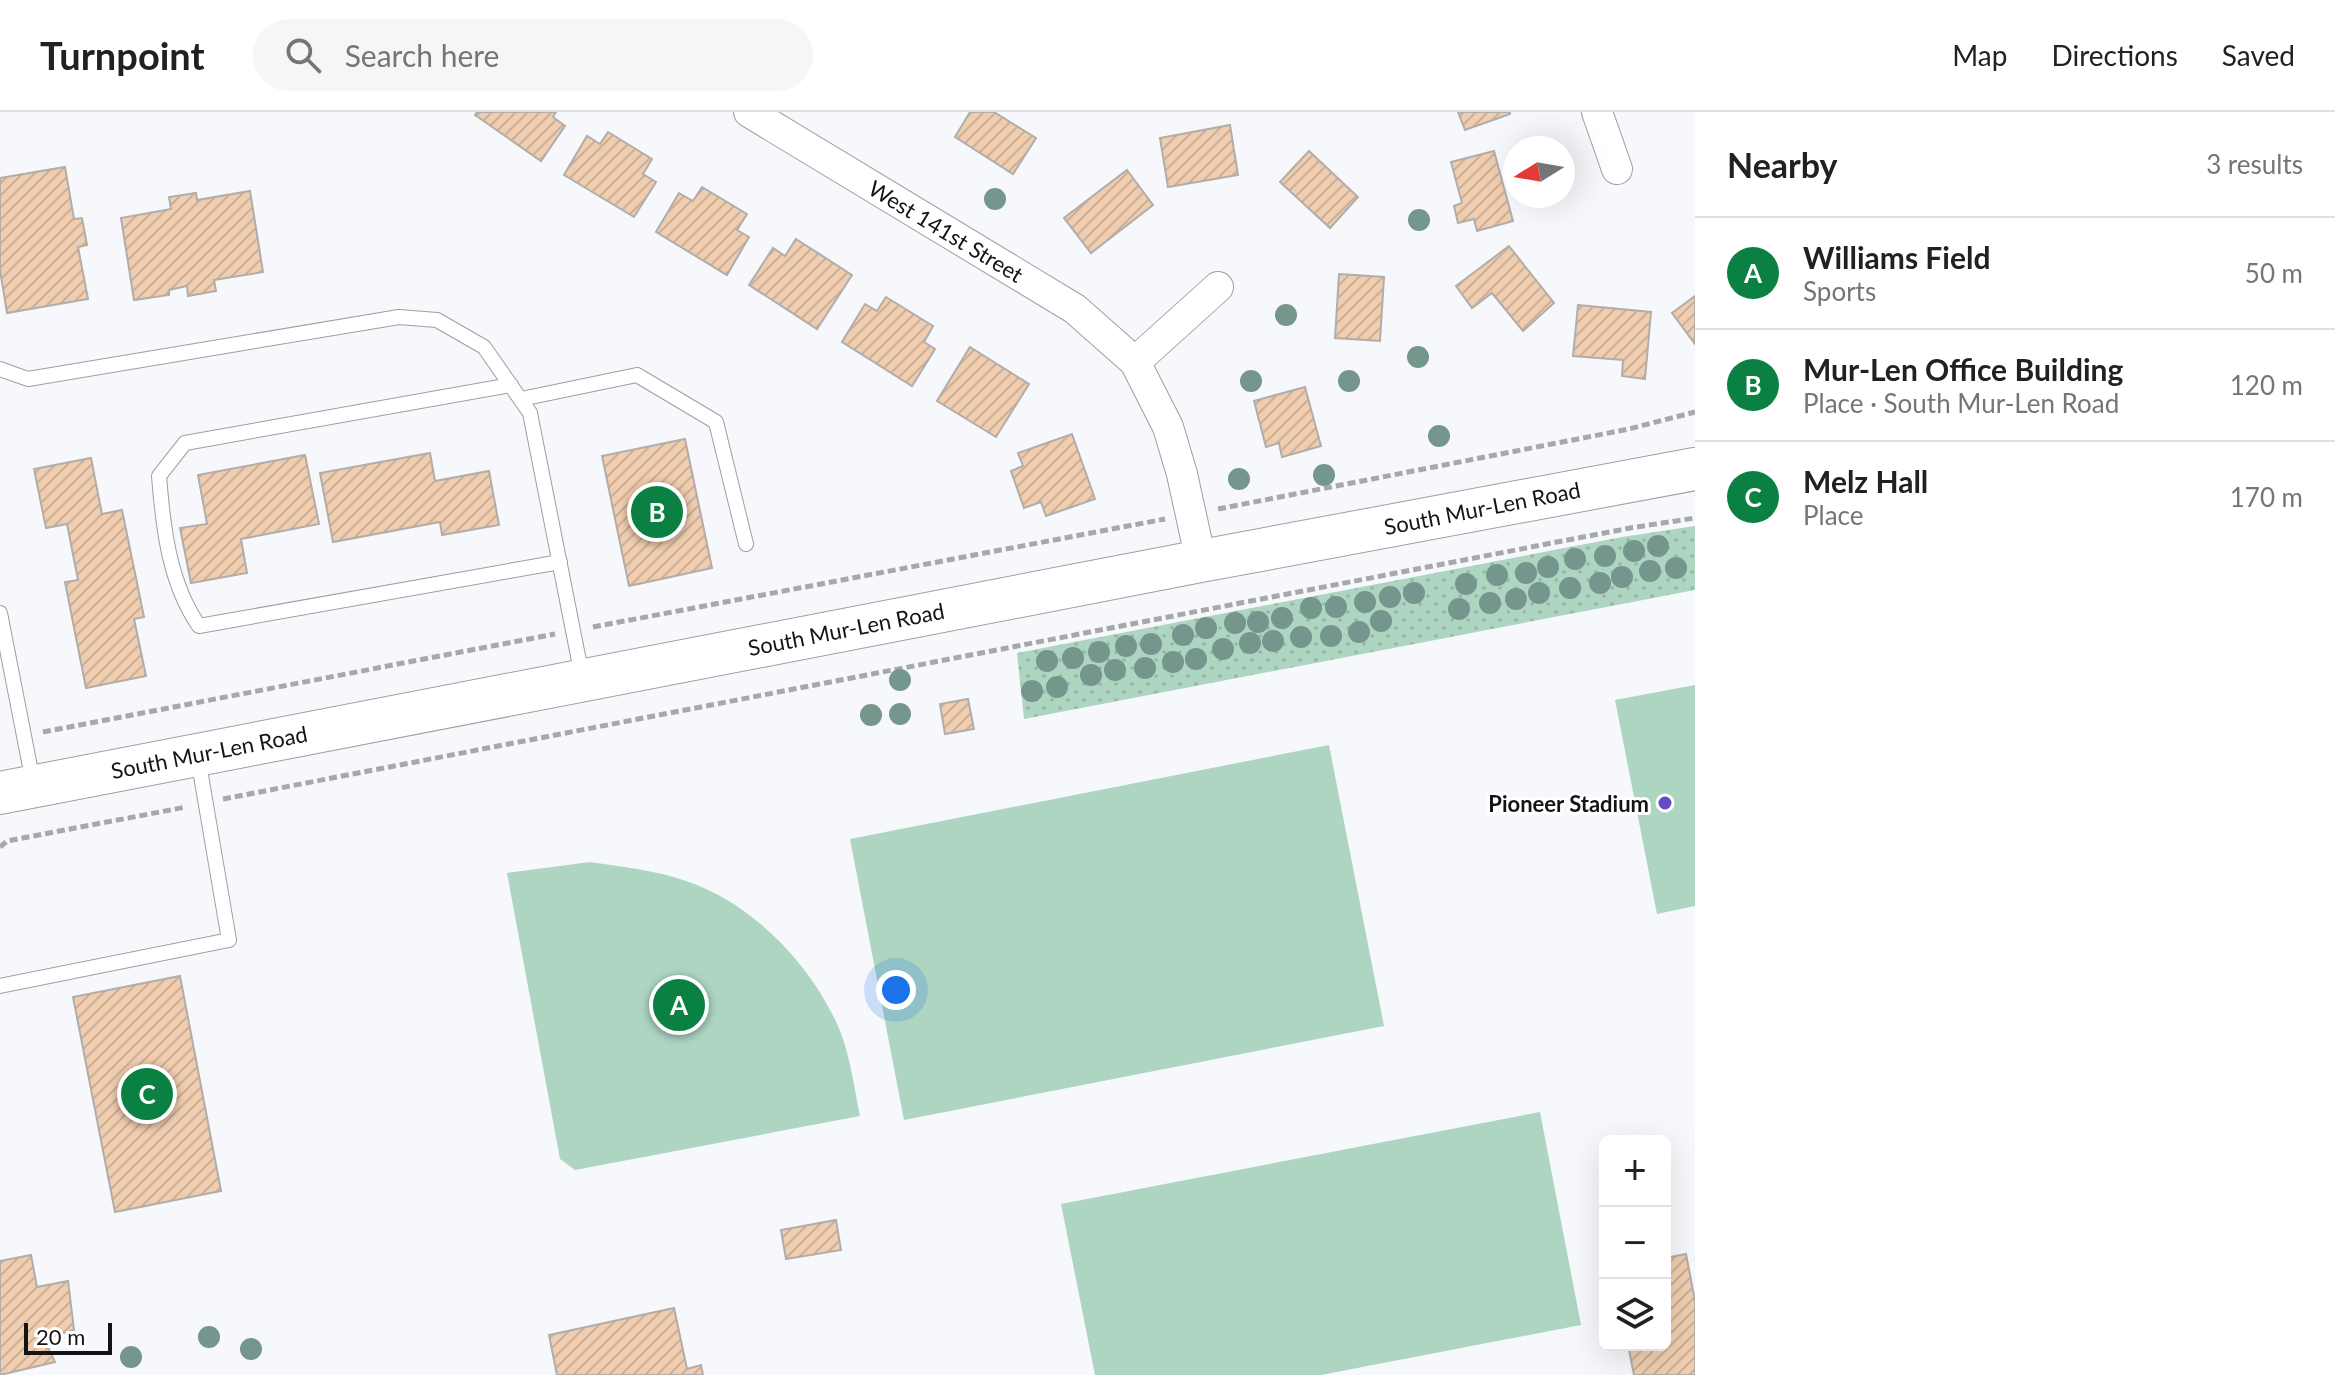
<!DOCTYPE html>
<html lang="en">
<head>
<meta charset="utf-8">
<style>
  :root { --surface:#fff; --page:#f6f6f6; --text:#202124; --muted:#757577; --line:#e0e0e0; --accent:#0b8043 }
  body { margin:0; font-family:Lato,sans-serif; background:var(--page); color:var(--text) }
  .controls { position:absolute; right:24px; bottom:24px; display:grid; overflow:hidden; border-radius:12px; box-shadow:0 8px 32px #0002 }
  .controls button { width:72px; height:72px; display:grid; place-items:center; padding:0; border:0; border-bottom:2px solid var(--line); background:var(--surface); color:var(--text); font:40px sans-serif }
  .compass { position:absolute; left:1503px; top:24px; width:72px; height:72px; border-radius:50%; background:var(--surface); box-shadow:0 8px 32px #0002; rotate:259deg }
  .scale { position:absolute; left:24px; bottom:20px; width:88px; box-sizing:border-box; padding-left:8px; border:4px solid #141416; border-top:0; font-size:22px; line-height:28px; white-space:nowrap; color:#141416; -webkit-text-stroke:6px #fff; paint-order:stroke }
  .you { position:absolute; left:896px; top:878px; width:28px; height:28px; margin:-20px; border:6px solid #fff; border-radius:50%; background:#1a73e8; box-shadow:0 0 0 12px #1a73e833 }
  .badge { display:grid; place-items:center; width:52px; height:52px; border-radius:50%; background:var(--accent); color:#fff; font-size:26px; font-weight:700 }
  .pin { position:absolute; translate:-50% -50%; border:4px solid #fff; box-shadow:0 2px 8px #0006 }
  .list { margin:0; padding:0; list-style:none }
  h2 { display:flex; justify-content:space-between; align-items:center; height:104px; margin:0; padding:0 32px; font-size:34px }
  h2 small { font-size:26px; font-weight:400; color:var(--muted) }
  .list li { display:grid; grid-template-columns:52px 1fr auto; gap:24px; align-items:center; box-sizing:border-box; height:112px; padding:0 32px; border-top:2px solid var(--line) }
  .list b { display:block; font-size:30px; white-space:nowrap }
  .list p { margin:0; font-size:26px; white-space:nowrap; color:var(--muted) }
  .list em { font-size:26px; font-style:normal; color:var(--muted) }
  .icon { flex:none; width:44px; height:44px; fill:none; stroke:currentColor; stroke-width:2; stroke-linecap:round; stroke-linejoin:round }
  .map { position:relative; flex:none; width:1695px; height:1263px; overflow:hidden }
  header { display:flex; align-items:center; gap:48px; box-sizing:border-box; height:112px; padding:0 40px; background:var(--surface); border-bottom:2px solid var(--line) }
  header strong { font-size:38px }
  nav { display:flex; gap:44px; margin-inline-start:auto; font-size:28px }
  .search { width:560px; height:72px; background:var(--page); display:flex; align-items:center; gap:20px; box-sizing:border-box; padding:0 28px; border-radius:44px; color:var(--muted); font-size:30px }
  main { display:flex }
  aside { flex:1; background:var(--surface) }
  .map>svg:first-child { display:block }
  .grass { fill:url(#grass-dots) }
  .pitch { fill:#aed5c2 }
  .building { fill:url(#building-hatch); stroke:#b0adab; stroke-width:2 }
  .lines { fill:none; stroke-linecap:round; stroke-linejoin:round }
  .service-casing { stroke:#9e9fa2; stroke-width:16 }
  .minor-casing { stroke:#9e9fa2; stroke-width:32 }
  .secondary-casing { stroke:#9e9fa2; stroke-width:44 }
  .path { stroke:#a7a8ab; stroke-width:5; stroke-dasharray:8 4; stroke-linecap:butt }
  .service { stroke:#fff; stroke-width:14 }
  .minor { stroke:#fff; stroke-width:30 }
  .secondary { stroke:#fff; stroke-width:42 }
  .tree { fill:#74968c }
  .poi-dot { fill:#624cc5; stroke:#fff; stroke-width:3 }
  .labels { text-anchor:middle; dominant-baseline:central; stroke-width:6; stroke-linejoin:round; paint-order:stroke }
  .street-label { font-size:22px; fill:#141416; stroke:#fff }
  .poi-label { font-size:22px; font-weight:bold; fill:#141416; stroke:#fff; text-anchor:end }
</style>
</head>
<body>
<header>
<strong>Turnpoint</strong>
<div class="search"><svg class="icon" aria-label="search" viewBox="0 0 24 24"><circle cx="10" cy="10" r="6"/><path d="M15 15l6 6"/></svg>Search here</div>
<nav><a>Map</a><a>Directions</a><a>Saved</a></nav>
</header>
<main>
<div class="map">
<svg width="1695" height="1263" viewBox="0 0 1695 1263">
  <defs>
    <pattern id="grass-dots" width="8" height="8" patternUnits="userSpaceOnUse" patternTransform="scale(2)"><rect width="8" height="8" fill="#aed5c2"/><path d="M2 2h.1M6 6h.1" fill="none" stroke="#95b6a6" stroke-width="1.8" stroke-linecap="round"/></pattern>
    <pattern id="building-hatch" width="6" height="6" patternUnits="userSpaceOnUse" patternTransform="scale(2)"><rect width="6" height="6" fill="#f0cdaf"/><path d="M-1 1l2-2M0 6l6-6M5 7l2-2" fill="none" stroke="#cdaf96"/></pattern>
  </defs>
  <rect width="100%" height="100%" fill="#f7f8fc"/>
  <path class="grass" d="M 1695,414 L 1695,478 L 1024,607 L 1017,541 L 1622,425 Z"/>
  <g class="pitch">
    <path d="M 1695,573 L 1695,794 L 1657,802 L 1615,588 Z"/>
    <path d="M 1329,633 L 1384,914 L 904,1008 L 850,727 Z"/>
    <path d="M 590,750 C 622,755 655,758 686,769 C 752,791 810,851 838,914 C 850,941 854,975 860,1004 L 575,1058 L 560,1047 L 507,761 Z"/>
    <path d="M 1540,1000 L 1581,1213 L 1321,1263 L 1095,1263 L 1061,1092 Z"/>
  </g>
  <g class="building">
    <path d="M 477,0 L 556,0 L 553,5 L 565,14 L 541,49 L 475,3 Z"/>
    <path d="M 970,0 L 994,0 L 1036,26 L 1013,62 L 955,25 Z"/>
    <path d="M 1458,0 L 1510,0 L 1510,2 L 1465,18 Z"/>
    <path d="M 1230,13 L 1238,63 L 1168,75 L 1160,26 Z"/>
    <path d="M 608,20 L 652,47 L 643,62 L 656,70 L 634,105 L 564,63 L 587,24 L 600,32 Z"/>
    <path d="M 1309,39 L 1358,85 L 1330,116 L 1280,70 Z"/>
    <path d="M 1494,39 L 1513,109 L 1477,119 L 1474,107 L 1458,111 L 1454,94 L 1462,91 L 1451,50 Z"/>
    <path d="M 65,55 L 74,107 L 82,106 L 87,133 L 78,135 L 88,187 L 7,201 L 0,158 L 0,66 Z"/>
    <path d="M 1127,58 L 1153,93 L 1091,141 L 1064,106 Z"/>
    <path d="M 702,75 L 747,102 L 737,118 L 749,125 L 727,163 L 656,120 L 679,81 L 693,89 Z"/>
    <path d="M 250,79 L 263,160 L 214,168 L 216,179 L 188,184 L 187,174 L 169,178 L 169,183 L 134,188 L 121,106 L 171,97 L 169,85 L 196,81 L 197,88 Z"/>
    <path d="M 796,127 L 852,163 L 817,217 L 749,173 L 773,136 L 785,144 Z"/>
    <path d="M 1509,134 L 1554,191 L 1523,219 L 1492,181 L 1472,196 L 1456,174 Z"/>
    <path d="M 1339,162 L 1384,165 L 1380,229 L 1335,226 Z"/>
    <path d="M 1695,184 L 1695,232 L 1672,201 Z"/>
    <path d="M 886,185 L 933,214 L 924,230 L 935,237 L 912,274 L 842,230 L 865,192 L 877,199 Z"/>
    <path d="M 1578,193 L 1651,200 L 1645,267 L 1622,264 L 1623,248 L 1573,244 Z"/>
    <path d="M 970,235 L 1029,272 L 996,325 L 937,289 Z"/>
    <path d="M 1305,275 L 1321,334 L 1282,345 L 1279,331 L 1266,335 L 1254,289 Z"/>
    <path d="M 1072,322 L 1095,387 L 1046,404 L 1041,390 L 1024,396 L 1011,359 L 1023,354 L 1018,341 Z"/>
    <path d="M 685,327 L 712,456 L 629,474 L 602,344 Z"/>
    <path d="M 430,341 L 435,369 L 489,359 L 499,413 L 442,423 L 440,410 L 333,430 L 320,361 Z"/>
    <path d="M 305,343 L 319,412 L 241,427 L 247,461 L 191,471 L 180,416 L 207,412 L 198,363 Z"/>
    <path d="M 91,346 L 102,402 L 122,398 L 144,505 L 134,507 L 146,564 L 86,576 L 65,470 L 78,468 L 67,412 L 46,416 L 34,357 Z"/>
    <path d="M 968,587 L 974,617 L 945,622 L 940,592 Z"/>
    <path d="M 180,864 L 221,1079 L 115,1100 L 73,885 Z"/>
    <path d="M 836,1108 L 841,1138 L 786,1147 L 781,1118 Z"/>
    <path d="M 1686,1142 L 1695,1189 L 1695,1263 L 1634,1263 L 1628,1233 L 1665,1233 L 1665,1146 Z"/>
    <path d="M 31,1143 L 37,1175 L 68,1169 L 74,1218 L 44,1227 L 55,1250 L 0,1263 L 0,1149 Z"/>
    <path d="M 674,1196 L 687,1257 L 701,1253 L 703,1263 L 557,1263 L 549,1223 Z"/>
  </g>
  <g class="lines">
    <g class="service-casing">
      <g id="service">
        <path d="M 0,257 L 28,267 L 399,205 L 437,208 L 484,235 L 530,301 L 582,564"/>
        <path d="M 511,273 L 185,331 L 159,364 C 163,415 169,471 199,514 L 560,450"/>
        <path d="M 521,287 L 637,263 L 716,310 L 746,432"/>
        <path d="M 0,501 L 33,670"/>
        <path d="M 0,874 L 229,828 L 198,646"/>
      </g>
    </g>
    <g class="minor-casing">
      <g id="minor">
        <path d="M 749,0 L 1075,197 L 1135,250 L 1168,315 L 1182,362 L 1201,449"/>
        <path d="M 1597,0 L 1617,57"/>
        <path d="M 1135,250 L 1218,175"/>
      </g>
    </g>
    <g class="secondary-casing">
      <path id="secondary" d="M 0,681 L 1201,449 L 1695,357"/>
    </g>
    <g class="path">
      <path d="M 1218,397 L 1629,317 L 1695,300"/>
      <path d="M 593,515 L 1165,407"/>
      <path d="M 43,620 L 555,522"/>
      <path d="M 223,687 L 1630,416 L 1695,406"/>
      <path d="M 0,735 L 7,729 L 186,695"/>
    </g>
    <use href="#service" class="service"/>
    <use href="#minor" class="minor"/>
    <use href="#secondary" class="secondary"/>
  </g>
  <g class="tree">
    <circle cx="995" cy="87" r="11"/>
    <circle cx="1419" cy="108" r="11"/>
    <circle cx="1286" cy="203" r="11"/>
    <circle cx="1418" cy="245" r="11"/>
    <circle cx="1251" cy="269" r="11"/>
    <circle cx="1349" cy="269" r="11"/>
    <circle cx="1439" cy="324" r="11"/>
    <circle cx="1324" cy="363" r="11"/>
    <circle cx="1239" cy="367" r="11"/>
    <circle cx="1658" cy="434" r="11"/>
    <circle cx="1634" cy="439" r="11"/>
    <circle cx="1605" cy="444" r="11"/>
    <circle cx="1575" cy="447" r="11"/>
    <circle cx="1548" cy="455" r="11"/>
    <circle cx="1676" cy="456" r="11"/>
    <circle cx="1650" cy="459" r="11"/>
    <circle cx="1526" cy="461" r="11"/>
    <circle cx="1497" cy="463" r="11"/>
    <circle cx="1622" cy="465" r="11"/>
    <circle cx="1600" cy="471" r="11"/>
    <circle cx="1466" cy="472" r="11"/>
    <circle cx="1570" cy="476" r="11"/>
    <circle cx="1414" cy="481" r="11"/>
    <circle cx="1539" cy="481" r="11"/>
    <circle cx="1390" cy="485" r="11"/>
    <circle cx="1516" cy="487" r="11"/>
    <circle cx="1365" cy="490" r="11"/>
    <circle cx="1490" cy="491" r="11"/>
    <circle cx="1336" cy="495" r="11"/>
    <circle cx="1311" cy="496" r="11"/>
    <circle cx="1459" cy="497" r="11"/>
    <circle cx="1282" cy="506" r="11"/>
    <circle cx="1381" cy="509" r="11"/>
    <circle cx="1258" cy="510" r="11"/>
    <circle cx="1235" cy="511" r="11"/>
    <circle cx="1206" cy="516" r="11"/>
    <circle cx="1359" cy="520" r="11"/>
    <circle cx="1183" cy="523" r="11"/>
    <circle cx="1331" cy="524" r="11"/>
    <circle cx="1301" cy="525" r="11"/>
    <circle cx="1273" cy="529" r="11"/>
    <circle cx="1250" cy="531" r="11"/>
    <circle cx="1151" cy="532" r="11"/>
    <circle cx="1126" cy="534" r="11"/>
    <circle cx="1223" cy="537" r="11"/>
    <circle cx="1099" cy="540" r="11"/>
    <circle cx="1073" cy="546" r="11"/>
    <circle cx="1196" cy="547" r="11"/>
    <circle cx="1047" cy="549" r="11"/>
    <circle cx="1173" cy="550" r="11"/>
    <circle cx="1145" cy="556" r="11"/>
    <circle cx="1115" cy="558" r="11"/>
    <circle cx="1091" cy="563" r="11"/>
    <circle cx="900" cy="568" r="11"/>
    <circle cx="1057" cy="575" r="11"/>
    <circle cx="1032" cy="579" r="11"/>
    <circle cx="900" cy="602" r="11"/>
    <circle cx="871" cy="603" r="11"/>
    <circle cx="209" cy="1225" r="11"/>
    <circle cx="251" cy="1237" r="11"/>
    <circle cx="131" cy="1245" r="11"/>
  </g>
  <circle class="poi-dot" cx="1665" cy="691" r="8"/>
  <g class="labels">
    <g class="street-label">
      <text transform="translate(946 119) rotate(31)">West 141st Street</text>
      <text transform="translate(1482 396) rotate(-11)">South Mur-Len Road</text>
      <text transform="translate(846 517) rotate(-11)">South Mur-Len Road</text>
      <text transform="translate(209 640) rotate(-11)">South Mur-Len Road</text>
    </g>
    <g class="poi-label">
      <text x="1649" y="691">Pioneer Stadium</text>
    </g>
  </g>
</svg>
<div class="controls">
<button>+</button>
<button>−</button>
<button><svg class="icon" aria-label="layers" viewBox="0 0 24 24"><path d="M12 4l9 5-9 5-9-5zM3 14l9 5 9-5"/></svg></button>
</div>
<svg class="compass" viewBox="-18 -18 36 36"><path d="M0-13l5 13h-10z" fill="#e53935"/><path d="M0 13l5-13h-10z" fill="#757577"/></svg>
<div class="scale">20 m</div>
<div class="you"></div>
<div class="pin badge" style="left:679px;top:893px">A</div>
<div class="pin badge" style="left:657px;top:400px">B</div>
<div class="pin badge" style="left:147px;top:982px">C</div>
</div>
<aside>
<h2>Nearby<small>3 results</small></h2>
<ul class="list">
<li><span class="badge">A</span><div><b>Williams Field</b><p>Sports</p></div><em>50 m</em></li>
<li><span class="badge">B</span><div><b>Mur-Len Office Building</b><p>Place · South Mur-Len Road</p></div><em>120 m</em></li>
<li><span class="badge">C</span><div><b>Melz Hall</b><p>Place</p></div><em>170 m</em></li>
</ul>
</aside>
</main>
</body>
</html>
